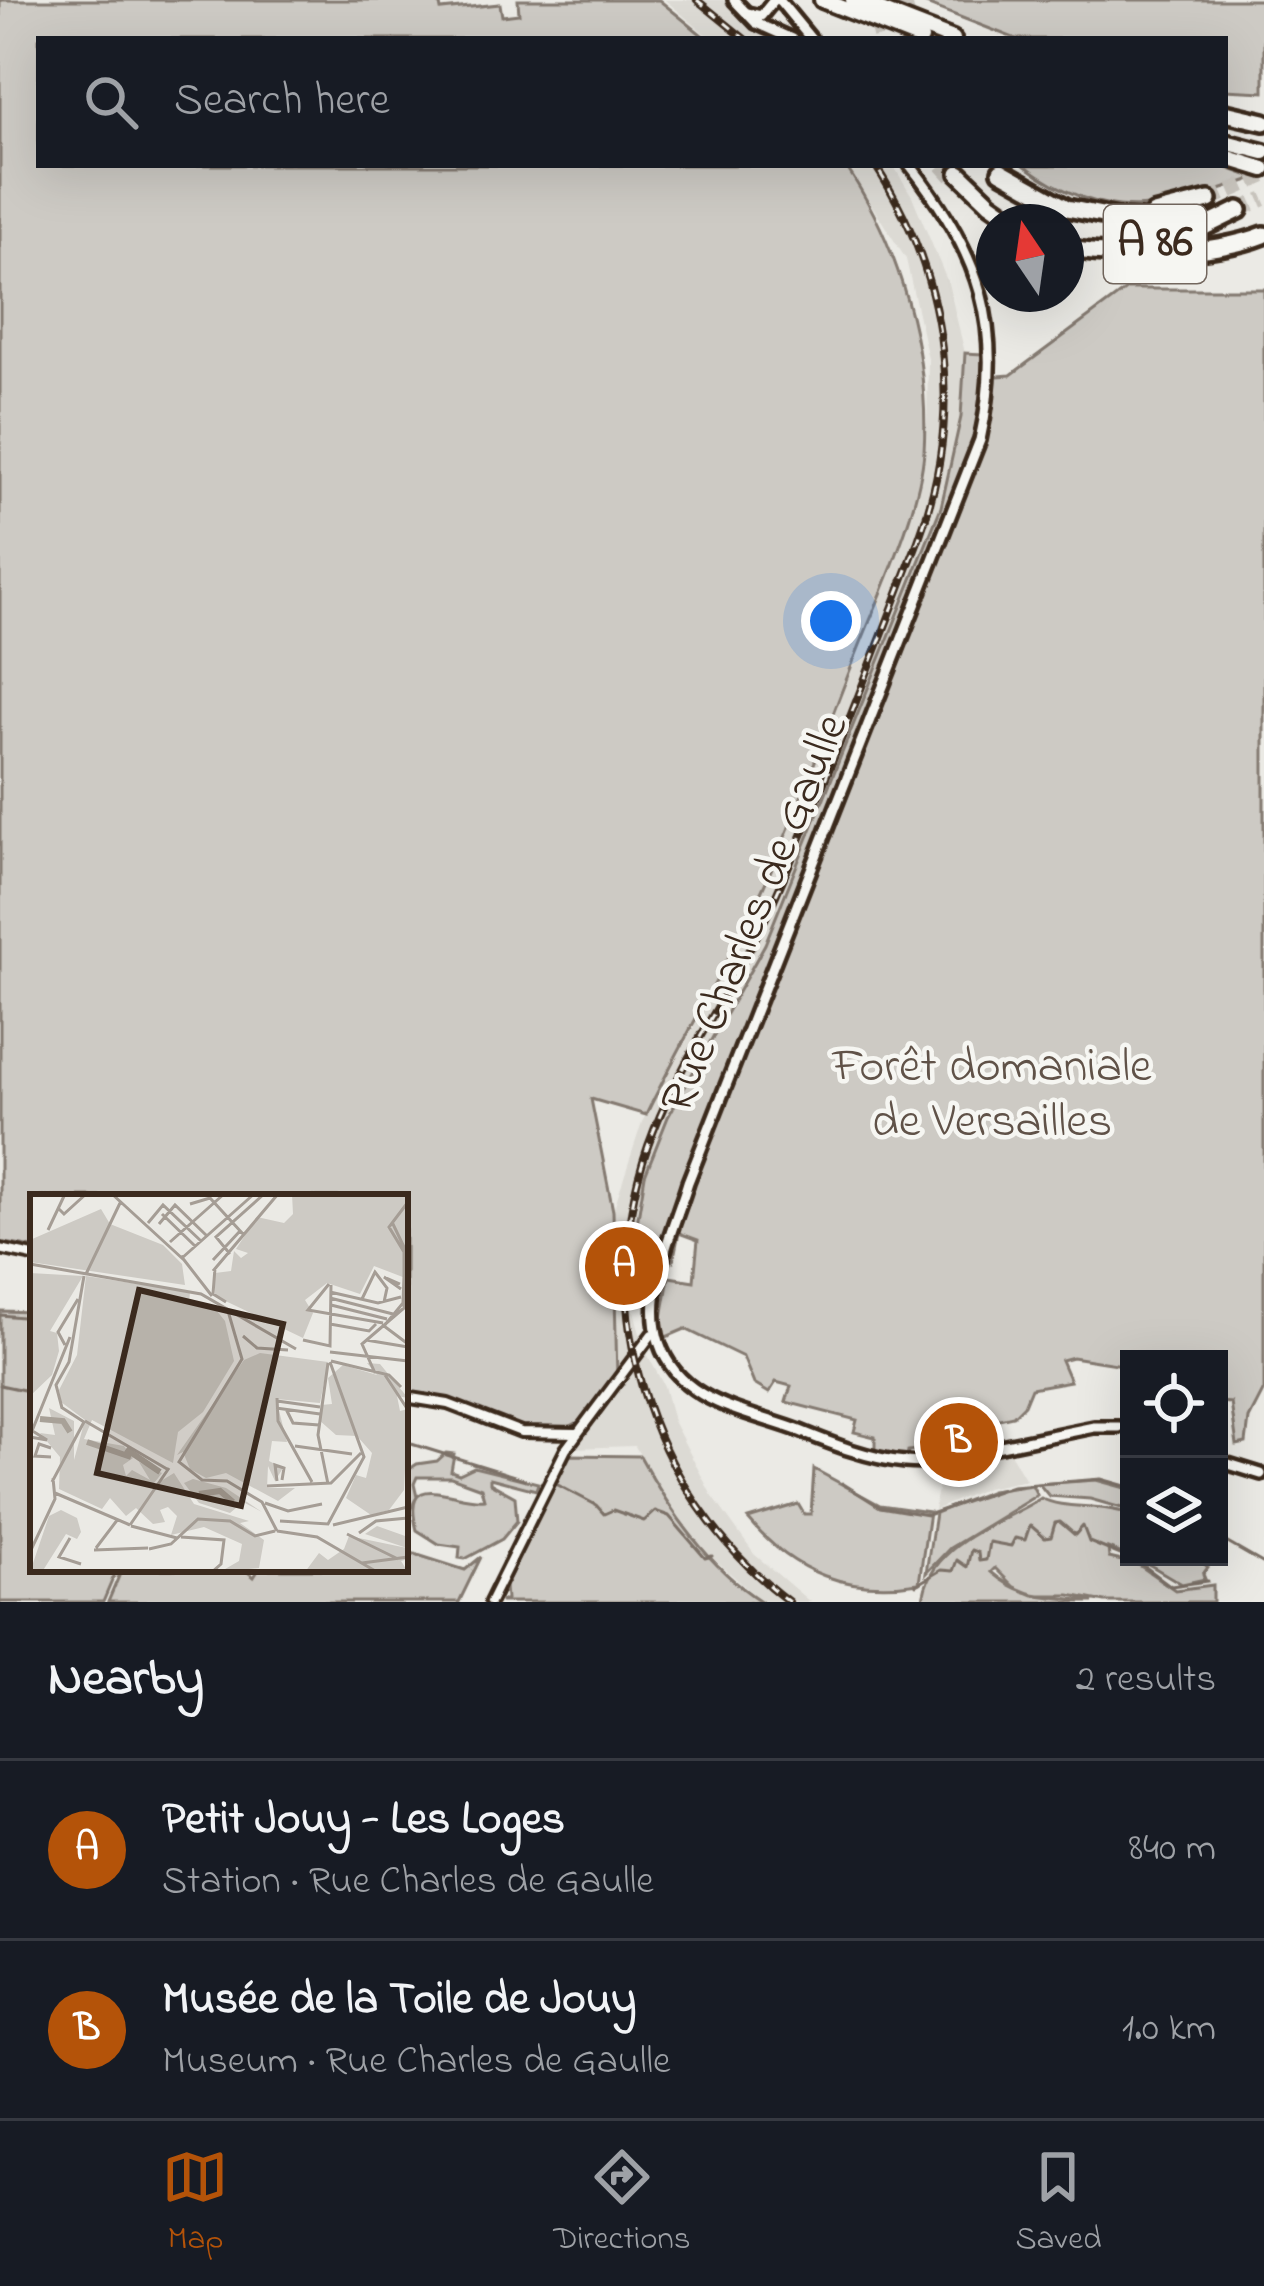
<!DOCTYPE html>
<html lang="en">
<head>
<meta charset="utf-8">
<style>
  :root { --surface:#171b24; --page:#242831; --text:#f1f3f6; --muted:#9ea1a6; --line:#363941; --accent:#b45309 }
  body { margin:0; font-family:"Indie Flower",sans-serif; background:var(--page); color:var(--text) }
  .controls { position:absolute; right:36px; bottom:36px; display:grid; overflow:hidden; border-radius:0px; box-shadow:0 12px 48px #0002 }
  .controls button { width:108px; height:108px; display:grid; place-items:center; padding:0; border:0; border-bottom:3px solid var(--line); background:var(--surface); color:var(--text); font:60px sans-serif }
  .compass { position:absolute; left:976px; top:204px; width:108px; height:108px; border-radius:50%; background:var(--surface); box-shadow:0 12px 48px #0002; rotate:347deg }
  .you { position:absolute; left:831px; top:621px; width:42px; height:42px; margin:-30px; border:9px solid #fff; border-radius:50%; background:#1a73e8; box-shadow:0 0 0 18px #1a73e833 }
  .badge { display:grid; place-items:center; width:78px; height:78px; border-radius:50%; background:var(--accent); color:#fff; font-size:39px; font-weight:700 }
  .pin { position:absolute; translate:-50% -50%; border:6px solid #fff; box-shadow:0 3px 12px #0006 }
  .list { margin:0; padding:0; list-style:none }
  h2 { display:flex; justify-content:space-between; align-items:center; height:156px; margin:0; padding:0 48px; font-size:51px }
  h2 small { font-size:39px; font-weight:400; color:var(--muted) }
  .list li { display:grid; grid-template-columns:78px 1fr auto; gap:36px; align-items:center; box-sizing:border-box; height:180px; padding:0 48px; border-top:3px solid var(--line) }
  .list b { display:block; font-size:45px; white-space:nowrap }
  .list p { margin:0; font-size:39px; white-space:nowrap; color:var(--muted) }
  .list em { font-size:39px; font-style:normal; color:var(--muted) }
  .icon { flex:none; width:66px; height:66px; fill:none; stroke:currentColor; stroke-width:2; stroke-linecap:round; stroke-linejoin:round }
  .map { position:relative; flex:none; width:1264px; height:1602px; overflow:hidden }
  .search { position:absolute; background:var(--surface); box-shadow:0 12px 48px #0002; left:36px; right:36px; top:36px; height:132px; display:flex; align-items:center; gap:30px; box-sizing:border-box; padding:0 42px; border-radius:0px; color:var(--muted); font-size:45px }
  .sheet { height:516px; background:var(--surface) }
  nav { display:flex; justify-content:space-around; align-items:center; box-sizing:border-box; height:168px; border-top:3px solid var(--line); background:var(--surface); font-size:33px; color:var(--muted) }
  nav a { display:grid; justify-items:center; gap:6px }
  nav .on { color:var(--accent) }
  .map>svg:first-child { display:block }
  .built { fill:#dcdad4 }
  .green { fill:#cdcac4; stroke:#847a71; stroke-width:3 }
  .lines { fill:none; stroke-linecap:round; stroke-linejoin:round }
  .stream { stroke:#7c7167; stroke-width:3 }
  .motorway-tunnel { stroke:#c8c4bd; stroke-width:15; stroke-dasharray:15 8; stroke-linecap:butt }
  .tertiary-casing { stroke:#3b2a1e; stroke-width:16 }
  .secondary-casing { stroke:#3b2a1e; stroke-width:18 }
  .trunk-casing { stroke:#3b2a1e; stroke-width:22 }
  .motorway-casing { stroke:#3b2a1e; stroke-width:24 }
  .tertiary { stroke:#f6f6f2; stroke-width:8 }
  .secondary { stroke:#f6f6f2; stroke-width:9 }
  .trunk { stroke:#f6f6f2; stroke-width:14 }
  .motorway { stroke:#f6f6f2; stroke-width:15 }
  .rail-casing { stroke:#3b2a1e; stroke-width:8 }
  .rail { stroke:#f6f6f2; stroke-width:3; stroke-dasharray:9; stroke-linecap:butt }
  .labels { text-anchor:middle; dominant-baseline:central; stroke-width:9; stroke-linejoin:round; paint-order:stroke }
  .shield { fill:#f6f6f2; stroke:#73675e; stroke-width:3 }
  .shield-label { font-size:45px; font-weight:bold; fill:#3b2a1e }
  .street-label { font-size:48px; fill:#3b2a1e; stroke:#f6f6f2 }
  .park-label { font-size:48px; fill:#605248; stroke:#f6f6f2 }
  .inset-river { fill:none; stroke:#a8a198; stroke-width:6 }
  .inset-road { fill:none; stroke:#a59d95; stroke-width:3 }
  .view { fill:#3b2a1e; fill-opacity:0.15; stroke:#3b2a1e; stroke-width:6 }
  .inset-edge { fill:none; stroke:#3b2a1e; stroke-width:6 }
</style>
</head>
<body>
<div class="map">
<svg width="1264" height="1602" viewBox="0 0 1264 1602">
  <rect width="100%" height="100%" fill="#ebeae5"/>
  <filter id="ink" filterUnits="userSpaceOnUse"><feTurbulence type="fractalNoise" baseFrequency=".00833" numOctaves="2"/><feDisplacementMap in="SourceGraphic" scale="24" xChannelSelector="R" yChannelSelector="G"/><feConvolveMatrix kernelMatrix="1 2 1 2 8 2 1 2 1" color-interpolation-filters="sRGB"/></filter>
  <g filter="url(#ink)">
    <g class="built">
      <path d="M 665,0 L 724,0 L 770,39 L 711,39 Z"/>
      <path d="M 846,165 L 893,165 L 912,196 L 948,283 L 965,353 L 983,354 L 982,390 L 961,417 L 941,507 L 765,944 L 667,1117 L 645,1175 L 632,1255 L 631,1298 L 643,1346 L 664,1386 L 673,1421 L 711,1494 L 754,1554 L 810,1602 L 762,1602 L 714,1559 L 671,1513 L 635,1446 L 572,1448 L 629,1371 L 629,1367 L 617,1378 L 613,1211 L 642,1122 L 693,1029 L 757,900 L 815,765 L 907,525 L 927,422 L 928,359 L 906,259 Z"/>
      <path d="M 1009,1451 L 1026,1480 L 986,1488 L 934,1510 L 943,1464 Z"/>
    </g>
    <g class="green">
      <path d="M 0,0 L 439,0 L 441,10 L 500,4 L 502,16 L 519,14 L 518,0 L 659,0 L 707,39 L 39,39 L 39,165 L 845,165 C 900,246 930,353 924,451 C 920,510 880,594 858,650 C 826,729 799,810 763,888 C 728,965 683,1038 646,1115 L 591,1099 L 613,1211 L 617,1378 C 606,1392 595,1411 580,1421 C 532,1453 458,1396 405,1394 L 405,1197 L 33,1197 L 33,1248 L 0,1242 Z"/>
      <path d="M 916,0 L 1264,0 L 1264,92 L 1225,90 L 1225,39 L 1016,39 Z"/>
      <path d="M 1024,165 L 1220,165 L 1255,178 C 1164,210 1108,227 1024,165 Z"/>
      <path d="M 1127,289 L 1264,289 L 1264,1390 L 1249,1419 L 1246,1443 L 1237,1445 L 1231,1403 L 1219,1402 L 1219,1359 L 1129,1359 L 1129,1366 L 1072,1357 L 1061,1360 L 1070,1381 L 1031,1388 L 1024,1405 L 1013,1416 L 918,1437 L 916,1450 L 908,1451 L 907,1457 L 875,1451 L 875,1437 L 854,1432 L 857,1420 L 786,1402 L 791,1386 L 776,1382 L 769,1393 L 754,1384 L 743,1357 L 685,1329 L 664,1338 L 662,1318 L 669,1277 L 694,1281 L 698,1240 L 679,1233 L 673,1261 L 639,1254 L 633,1300 L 632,1254 L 645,1175 L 668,1117 L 765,944 L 941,507 L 961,417 L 965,353 L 983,354 L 998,376 L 1011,375 Z"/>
      <path d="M 0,1311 L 33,1312 L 33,1569 L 117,1569 L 103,1602 L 0,1602 Z"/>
      <path d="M 446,1453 L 454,1454 L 451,1471 L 459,1474 L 474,1467 L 538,1483 L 536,1490 L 490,1478 L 490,1483 L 515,1497 L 517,1521 L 502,1539 L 465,1559 L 459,1558 L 460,1547 L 439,1544 L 417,1530 C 399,1464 459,1504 484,1499 L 481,1488 L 451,1477 L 417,1477 L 414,1484 L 417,1497 L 405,1518 L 405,1472 L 417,1464 L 437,1461 Z"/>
      <path d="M 569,1455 L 640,1456 C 670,1511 708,1567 762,1602 L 500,1602 L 506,1599 L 505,1586 Z"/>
      <path d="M 814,1469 L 880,1505 L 929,1512 L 919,1583 C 848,1594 794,1574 748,1519 L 798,1504 L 804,1514 L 811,1514 Z"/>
      <path d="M 1096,1480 L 1129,1489 L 1129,1510 L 1090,1499 L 1049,1496 L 1039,1484 Z"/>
      <path d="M 1032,1485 L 1037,1495 L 950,1548 L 926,1573 L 935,1513 L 991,1491 Z"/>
      <path d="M 1041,1498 C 1063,1510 1100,1503 1129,1514 L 1129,1557 L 1196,1557 L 1208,1567 L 1203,1574 L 1205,1579 L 1182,1584 L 1150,1565 L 1108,1548 L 1109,1558 L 1139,1565 L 1175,1590 L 1213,1585 L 1213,1602 L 1105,1602 L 1070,1595 L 1033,1595 L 1014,1587 L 995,1568 L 991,1572 C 1026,1602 1050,1594 1094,1602 L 923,1602 C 927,1544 998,1525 1041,1498 Z"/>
      <path d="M 405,1551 L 465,1570 L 481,1557 L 459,1602 L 108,1602 L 122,1569 L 244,1569 L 254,1577 L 259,1569 L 405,1569 Z"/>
    </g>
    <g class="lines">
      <g class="stream">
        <path d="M 0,1315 L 33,1318"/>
        <path d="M 0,1385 L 33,1392"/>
        <path d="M 405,1442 L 524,1479"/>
        <path d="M 842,1483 L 880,1507 L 927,1515 L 1012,1486 L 1101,1479 L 1129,1487"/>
        <path d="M 556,1484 L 596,1505 L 604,1514 L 613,1510 L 644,1521 L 655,1511 L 669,1516 L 705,1558 L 712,1556"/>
        <path d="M 1219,1538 L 1264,1564"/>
        <path d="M 916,1585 L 941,1570 L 953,1571 L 957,1560 L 967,1567 L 971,1550 L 978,1553 L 979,1561 L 986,1560 L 989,1542 L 1011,1546 L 1015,1538 L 1025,1540 L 1030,1525 L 1045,1538 L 1051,1537 L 1055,1523 L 1060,1522 L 1075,1535 L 1083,1526 L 1089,1542 L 1140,1563 L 1171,1586 L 1208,1581"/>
      </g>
      <g class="motorway-tunnel">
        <path d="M 872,0 L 880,39"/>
        <path d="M 904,0 L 911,30"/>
        <path d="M 942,165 L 953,177"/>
        <path d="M 1209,200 L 1264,176"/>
        <path d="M 1239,210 L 1264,199"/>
      </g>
      <g class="tertiary-casing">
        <g id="tertiary">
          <path d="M 0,1249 L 33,1256"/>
          <path d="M 405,1397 L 448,1404 L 521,1432 L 577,1433"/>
          <path d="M 490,1602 L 566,1449 L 652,1334 L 657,1334"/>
        </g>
      </g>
      <g class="secondary-casing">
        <g id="secondary">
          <path d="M 734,0 L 756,23 L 792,39"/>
          <path d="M 779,0 L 811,39"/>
          <path d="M 747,13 L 761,16 L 774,0"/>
          <path d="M 910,165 C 980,254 1005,328 980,440 L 688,1182 C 673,1231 643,1291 659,1342 C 679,1404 748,1411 800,1431 C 832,1444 870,1459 905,1462 C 929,1464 955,1461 977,1451"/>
          <path d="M 971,1452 L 1094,1427 L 1119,1427"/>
          <path d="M 1219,1461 L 1261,1474"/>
        </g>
      </g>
      <g class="trunk-casing">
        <g id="trunk">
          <path d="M 822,0 L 921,39"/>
          <path d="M 853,0 L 953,39"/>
          <path d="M 1225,142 L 1264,152"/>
          <path d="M 1225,157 L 1264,169"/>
        </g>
      </g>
      <g class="motorway-casing">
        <g id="motorway">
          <path d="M 1225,113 L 1264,122"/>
          <path d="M 1001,171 L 1067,208 L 1122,219 L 1189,223"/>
          <path d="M 959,173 L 990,203 L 1017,222"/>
          <path d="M 1154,214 L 1209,200"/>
          <path d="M 1152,244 L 1200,229 L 1239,210"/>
          <path d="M 1066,248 C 1116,259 1216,254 1264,235"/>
        </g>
      </g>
      <use href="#tertiary" class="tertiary"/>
      <use href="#secondary" class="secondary"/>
      <use href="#trunk" class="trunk"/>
      <use href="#motorway" class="motorway"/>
      <g class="rail-casing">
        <g id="rail">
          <path d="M 697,0 L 745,39"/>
          <path d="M 789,1602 C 646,1492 586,1300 654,1130 C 684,1054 734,987 768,913 C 823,792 870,665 918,541 C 965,415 949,278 875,165"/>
        </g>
      </g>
      <use href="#rail" class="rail"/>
    </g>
  </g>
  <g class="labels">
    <rect class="shield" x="1104" y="205" width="102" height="78" rx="9"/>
    <g class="shield-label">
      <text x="1155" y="244">A 86</text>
    </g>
    <g class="street-label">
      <text transform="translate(756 914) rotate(-68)">Rue Charles de Gaulle</text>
    </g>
    <g class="park-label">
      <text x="992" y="1068">Forêt domaniale<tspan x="992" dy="55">de Versailles</tspan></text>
    </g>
  </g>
  <g transform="translate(30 1194)">
    <rect width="378" height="378" fill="#ebeae5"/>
    <path d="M 262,0 L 378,0 L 378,85 L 344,72 L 330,100 L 297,89 L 275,106 L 283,119 L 273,144 L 185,102 L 185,79 L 201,77 L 204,57 L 211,64 L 218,59 L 206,55 L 227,23 L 254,29 L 263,20 ZM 71,15 L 80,30 L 133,51 L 152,70 L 155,91 L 0,68 L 0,46 ZM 0,79 L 53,82 L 20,137 L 27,139 L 29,157 L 22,181 L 0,202 ZM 56,82 L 160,98 L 159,109 L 183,112 L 195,127 L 204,167 L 173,218 L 148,238 L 143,269 L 62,226 L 54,245 L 94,252 L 103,264 L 93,271 L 96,282 L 102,276 L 120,286 L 109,268 L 132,279 L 121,293 L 144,279 L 164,310 L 219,327 L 210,329 L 234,346 L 229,374 L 190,378 L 209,367 L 212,350 L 174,333 L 141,341 L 147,322 L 138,313 L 130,316 L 135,328 L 123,330 L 106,314 L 96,322 L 80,304 L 72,315 L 29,295 L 30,263 L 10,239 L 25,241 L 19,214 L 44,227 L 44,266 L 55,226 L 31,208 L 29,196 L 47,161 ZM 230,159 L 298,168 L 290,209 L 246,205 L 257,248 L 242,247 L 239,267 L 253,274 L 245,287 L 238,272 L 237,294 L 265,294 L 248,307 L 196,279 L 176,284 L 160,275 L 153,258 L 147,261 L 214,166 ZM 337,169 L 350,170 L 378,204 L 367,202 L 370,217 L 378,215 L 374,296 L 359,316 L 341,321 L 316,304 L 326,281 L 336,284 L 342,259 L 327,242 L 306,241 L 289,226 L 291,211 L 302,210 L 298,184 L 313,171 L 347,181 ZM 163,285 L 196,294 L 232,318 L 213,308 L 200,319 L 169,309 L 154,289 ZM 31,316 L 47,324 L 51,338 L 47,345 L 36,340 L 12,378 L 0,378 L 19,322 ZM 347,332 L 378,343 L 378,365 L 371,367 L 378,378 L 275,378 L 289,359 L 298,366 L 314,355 L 319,342 L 377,354 L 335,340 Z" fill="#cdcac4"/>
    <path class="inset-river" d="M 10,225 L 33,227 L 40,238M 57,248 L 101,263M 96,255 L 130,278M 169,300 L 190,297 L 203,308"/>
    <path class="inset-road" d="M 82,0 L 154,66M 160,10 L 180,4 L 213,40M 29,15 L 34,20 L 56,0M 132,20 L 165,52M 362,28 L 375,55 L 373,109 L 354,132 L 378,150M 118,29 L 133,11 L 171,47M 129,30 L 145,11 L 177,42M 18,36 L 35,0M 140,48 L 194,0M 200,60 L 186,43 L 234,0M 151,62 L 182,102M 152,64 L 224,0M 183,66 L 210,37M 0,70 L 171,100 L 266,155M 185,74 L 183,100 L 196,108M 183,77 L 248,0M 56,80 L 91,7M 299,90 L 278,116 L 353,129M 370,90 L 354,83 L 371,95M 300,98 L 348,109 L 371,103M 300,104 L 363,120M 332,105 L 345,78 L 357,94 L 354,108M 301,111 L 357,125M 198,117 L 212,165 L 149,268 L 172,286 L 197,287 L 232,308 L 247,337M 300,130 L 339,137 L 346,130M 213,142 L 227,154 L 258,156M 273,146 L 300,152 L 301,91M 336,146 L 378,153M 35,151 L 28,138 L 48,105M 300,158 L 378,167M 301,167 L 359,181 L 371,193M 298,169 L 288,241 L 298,290M 345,179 L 332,150 L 374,114 L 374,58 L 359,33 L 378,8M 355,181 L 378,216M 247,204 L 248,227 L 282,288M 247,207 L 290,213M 32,214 L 26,191 L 39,168 L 54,82M 246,214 L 290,220M 256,215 L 263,229 L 289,231M 55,227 L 137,275M 2,237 L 40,143M 0,243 L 17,246 L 1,236M 265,252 L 322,260M 21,254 L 9,250 L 5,262 L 21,263M 247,287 L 245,271 L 254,274 L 252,286M 22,288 L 54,228 L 31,213M 237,292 L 301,289 L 331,259M 25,299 L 100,331M 235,309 L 258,317 L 292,310M 250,327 L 298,330 L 334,263 L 300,168M 100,331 L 139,274M 303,331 L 378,313M 101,332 L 147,344M 247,337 L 287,343 L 347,378M 329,339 L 346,327 L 378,324M 317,340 L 368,365M 151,343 L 194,346 L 191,370 L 182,378M 40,344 L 29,363 L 51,370M 66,354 L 88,325M 119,355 L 141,350 L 168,325 L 200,327 L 225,342 L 245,337M 64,356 L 118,354M 0,358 L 25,305 L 23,284M 332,369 L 378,363"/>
    <path class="view" d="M 109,96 L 253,130 L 211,312 L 67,279 Z"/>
    <rect width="378" height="378" class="inset-edge"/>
  </g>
</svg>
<div class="controls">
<button><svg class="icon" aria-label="locate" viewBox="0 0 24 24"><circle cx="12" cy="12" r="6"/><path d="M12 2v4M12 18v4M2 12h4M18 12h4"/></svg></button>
<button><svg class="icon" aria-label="layers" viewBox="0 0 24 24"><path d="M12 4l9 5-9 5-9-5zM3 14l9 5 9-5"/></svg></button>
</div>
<svg class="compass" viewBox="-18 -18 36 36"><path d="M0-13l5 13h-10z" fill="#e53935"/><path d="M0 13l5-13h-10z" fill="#9ea1a6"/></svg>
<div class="you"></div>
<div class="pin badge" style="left:624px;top:1266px">A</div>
<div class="pin badge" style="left:959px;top:1442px">B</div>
<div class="search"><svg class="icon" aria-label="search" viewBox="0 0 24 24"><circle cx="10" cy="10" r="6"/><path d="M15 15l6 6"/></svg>Search here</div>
</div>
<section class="sheet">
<h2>Nearby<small>2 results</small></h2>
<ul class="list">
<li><span class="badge">A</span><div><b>Petit Jouy - Les Loges</b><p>Station · Rue Charles de Gaulle</p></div><em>840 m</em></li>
<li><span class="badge">B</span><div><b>Musée de la Toile de Jouy</b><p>Museum · Rue Charles de Gaulle</p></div><em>1.0 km</em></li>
</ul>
</section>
<nav>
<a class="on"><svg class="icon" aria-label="map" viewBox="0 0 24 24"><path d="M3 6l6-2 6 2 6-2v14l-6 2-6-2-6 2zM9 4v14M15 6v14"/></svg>Map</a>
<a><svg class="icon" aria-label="directions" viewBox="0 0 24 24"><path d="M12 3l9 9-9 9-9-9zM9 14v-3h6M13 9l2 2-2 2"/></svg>Directions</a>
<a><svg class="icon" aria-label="saved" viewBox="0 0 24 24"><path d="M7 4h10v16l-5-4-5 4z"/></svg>Saved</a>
</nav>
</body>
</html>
